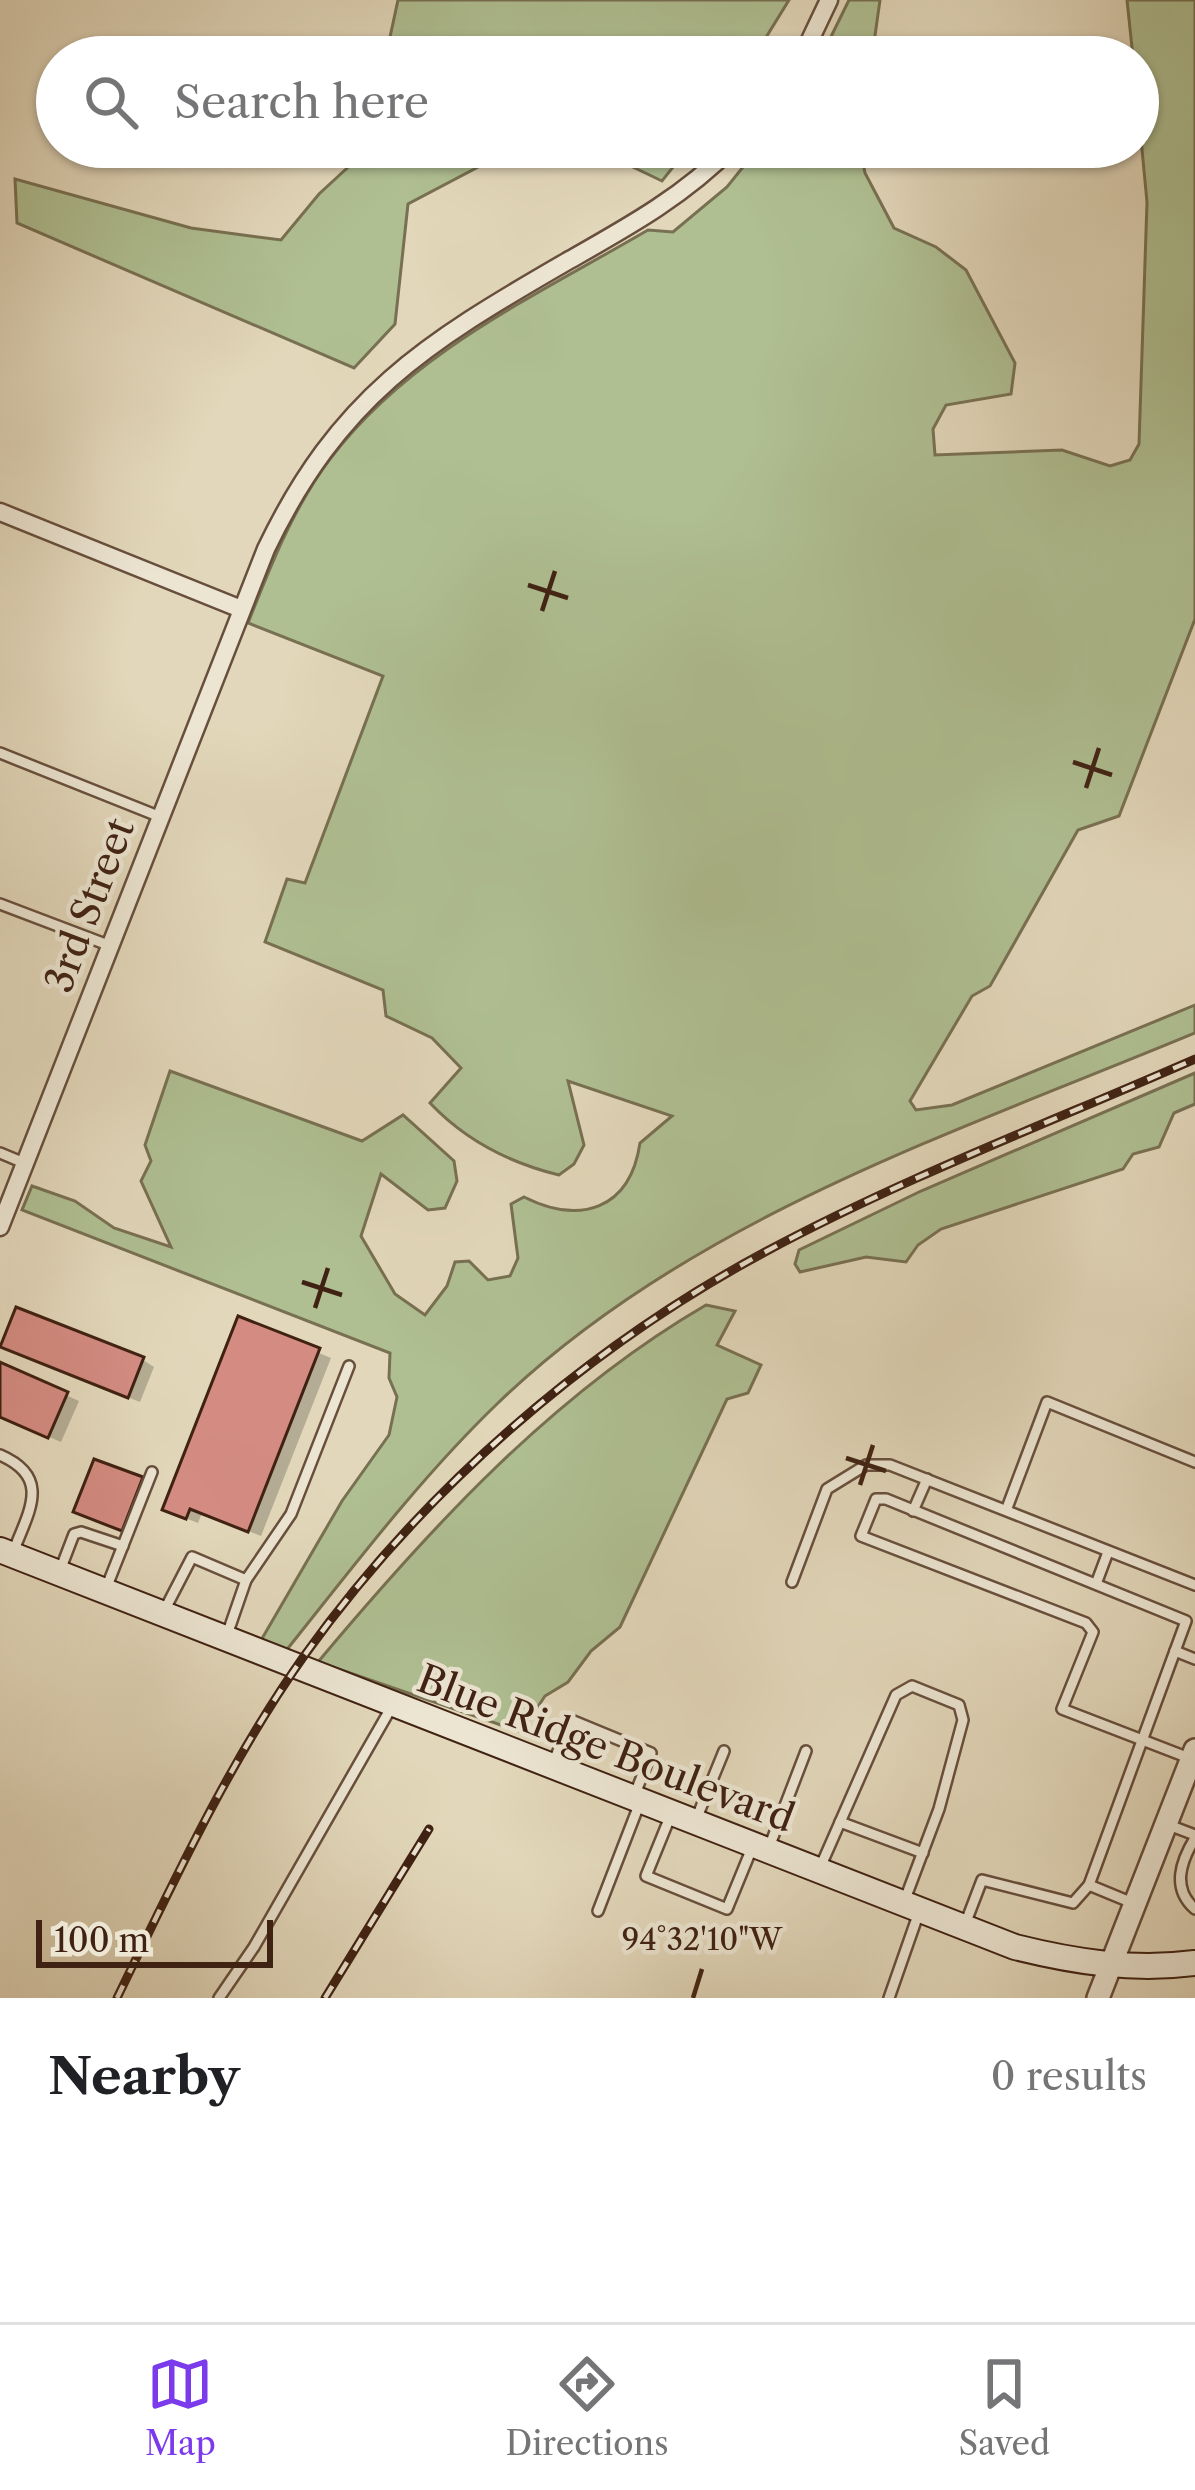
<!DOCTYPE html>
<html lang="en">
<head>
<meta charset="utf-8">
<style>
  :root { --surface:#fff; --page:#f6f6f6; --text:#202124; --muted:#757577; --line:#e0e0e0; --accent:#7c3aed }
  body { margin:0; font-family:"Libre Caslon Text",serif; background:var(--page); color:var(--text) }
  .scale { position:absolute; left:36px; bottom:30px; width:237px; box-sizing:border-box; padding-left:12px; border:6px solid #402213; border-top:0; font-size:33px; line-height:42px; white-space:nowrap; color:#402213; -webkit-text-stroke:9px #ece5d2; paint-order:stroke }
  .list { margin:0; padding:0; list-style:none }
  h2 { display:flex; justify-content:space-between; align-items:center; height:156px; margin:0; padding:0 48px; font-size:51px }
  h2 small { font-size:39px; font-weight:400; color:var(--muted) }
  .icon { flex:none; width:66px; height:66px; fill:none; stroke:currentColor; stroke-width:2; stroke-linecap:round; stroke-linejoin:round }
  .map { position:relative; flex:none; width:1195px; height:1998px; overflow:hidden }
  .search { position:absolute; background:var(--surface); box-shadow:0 3px 9px #0004; left:36px; right:36px; top:36px; height:132px; display:flex; align-items:center; gap:30px; box-sizing:border-box; padding:0 42px; border-radius:66px; color:var(--muted); font-size:45px }
  .sheet { height:324px; background:var(--surface) }
  nav { display:flex; justify-content:space-around; align-items:center; box-sizing:border-box; height:168px; border-top:3px solid var(--line); background:var(--surface); font-size:33px; color:var(--muted) }
  nav a { display:grid; justify-items:center; gap:6px }
  nav .on { color:var(--accent) }
  .map>svg:first-child { display:block }
  .green { fill:#afbf92; stroke:#787052; stroke-width:3 }
  .shadow { fill:#0003 }
  .building { fill:#d48c82; stroke:#402213; stroke-width:3 }
  .lines { fill:none; stroke-linecap:round; stroke-linejoin:round }
  .service-casing { stroke:#684f3d; stroke-width:14 }
  .minor-casing { stroke:#684f3d; stroke-width:21 }
  .tertiary-casing { stroke:#684f3d; stroke-width:26 }
  .secondary-casing { stroke:#402213; stroke-width:28 }
  .service { stroke:#ece5d2; stroke-width:9 }
  .minor { stroke:#ece5d2; stroke-width:16 }
  .tertiary { stroke:#ece5d2; stroke-width:21 }
  .secondary { stroke:#ece5d2; stroke-width:24 }
  .rail-casing { stroke:#402213; stroke-width:9 }
  .rail { stroke:#ece5d2; stroke-width:4.5; stroke-dasharray:14; stroke-linecap:butt }
  .ticks { fill:none; stroke:#402213; stroke-width:4.5 }
  .labels { text-anchor:middle; dominant-baseline:central; stroke-width:9; stroke-linejoin:round; paint-order:stroke }
  .street-label { font-size:39px; fill:#402213; stroke:#ece5d2 }
  .ticks-label { font-size:30px; text-anchor:middle; fill:#402213; stroke:#ece5d2; stroke-width:9; stroke-linejoin:round; paint-order:stroke }
</style>
</head>
<body>
<div class="map">
<svg width="1195" height="1998" viewBox="0 0 1195 1998">
  <rect width="100%" height="100%" fill="#e2d7ba"/>
  <filter id="stains"><feTurbulence type="fractalNoise" baseFrequency=".00167" numOctaves="4"/><feColorMatrix values="0 0 0 0 .2 0 0 0 0 .09 0 0 0 0 .02 0 0 0 .5 -.17"/></filter>
  <radialGradient id="worn" r=".72"><stop offset=".6" stop-color="#630" stop-opacity="0"/><stop offset="1" stop-color="#630" stop-opacity=".3"/></radialGradient>
  <g class="green">
    <path d="M 398,0 L 789,0 L 754,57 L 359,57 L 360,44 L 387,51 Z"/>
    <path d="M 849,0 L 880,0 L 872,57 L 821,57 Z"/>
    <path d="M 1127,0 L 1195,0 L 1195,619 L 1119,816 L 1078,830 L 990,986 L 972,996 L 910,1101 L 916,1110 L 952,1105 L 1195,1005 L 1195,1033 C 955,1133 690,1218 498,1403 C 420,1478 353,1567 285,1652 L 260,1642 L 342,1501 L 389,1435 L 397,1397 L 389,1378 L 390,1353 L 22,1210 L 32,1186 L 75,1201 L 114,1228 L 171,1247 L 141,1181 L 151,1161 L 145,1145 L 170,1071 L 362,1141 L 403,1115 L 454,1161 L 457,1181 L 445,1208 L 428,1210 L 381,1174 L 361,1236 L 395,1294 L 425,1315 L 447,1286 L 455,1262 L 469,1261 L 488,1280 L 510,1276 L 518,1258 L 511,1204 L 524,1197 C 580,1225 630,1210 640,1143 L 672,1116 L 568,1081 L 584,1145 L 574,1164 L 559,1175 C 510,1163 465,1140 430,1103 L 461,1068 L 432,1038 L 386,1016 L 383,990 L 265,942 L 287,879 L 305,883 L 383,676 L 248,623 C 270,567 293,508 330,459 C 410,353 535,296 648,230 L 673,232 L 727,187 L 759,147 L 860,147 L 865,173 L 894,228 L 936,247 L 966,270 L 1015,363 L 1011,394 L 946,405 L 933,429 L 935,455 L 1062,450 L 1110,466 L 1130,460 L 1139,444 L 1147,202 L 1138,107 L 1138,57 L 1133,57 Z"/>
    <path d="M 357,147 L 689,147 L 662,181 L 593,148 L 501,155 L 408,204 L 395,324 L 354,368 L 17,223 L 15,179 L 191,228 L 281,240 L 319,194 L 358,158 Z"/>
    <path d="M 1195,1073 L 1195,1104 L 1174,1113 L 1159,1147 L 1133,1154 L 1123,1169 L 941,1229 L 918,1245 L 906,1262 L 866,1257 L 800,1272 L 795,1264 L 799,1250 L 921,1191 Z"/>
    <path d="M 706,1305 L 735,1311 L 717,1345 L 761,1365 L 748,1393 L 727,1399 L 620,1627 L 591,1651 L 568,1682 L 545,1696 L 521,1732 L 318,1662 C 431,1527 553,1394 706,1305 Z"/>
  </g>
  <g class="shadow">
    <path d="M 239,1320 L 331,1358 L 261,1536 L 202,1513 L 198,1523 L 177,1515 Z"/>
    <path d="M 15,1353 L 143,1360 L 154,1367 L 140,1402 Z"/>
    <path d="M 0,1366 L 79,1401 L 61,1442 L 0,1416 Z"/>
    <path d="M 141,1480 L 150,1485 L 131,1533 L 85,1515 Z"/>
  </g>
  <g class="building">
    <path d="M 16,1307 L 144,1357 L 128,1398 L 0,1347 Z"/>
    <path d="M 238,1316 L 320,1348 L 248,1532 L 190,1509 L 186,1519 L 162,1510 Z"/>
    <path d="M 0,1362 L 68,1392 L 48,1438 L 0,1417 Z"/>
    <path d="M 94,1459 L 143,1477 L 122,1531 L 73,1512 Z"/>
  </g>
  <g class="lines">
    <g class="service-casing">
      <g id="service">
        <path d="M 0,753 L 158,816"/>
        <path d="M 0,904 L 108,945"/>
        <path d="M 0,1153 L 24,1163"/>
        <path d="M 0,1455 C 53,1478 28,1512 12,1555"/>
        <path d="M 1007,1508 L 1047,1402 L 1195,1462"/>
        <path d="M 913,1511 L 927,1479"/>
        <path d="M 59,1573 L 74,1534 L 81,1532 L 123,1546"/>
        <path d="M 246,1580 L 291,1514 L 349,1366"/>
        <path d="M 792,1582 L 827,1489 L 866,1465 L 890,1465 L 1195,1585"/>
        <path d="M 1096,1584 L 1108,1552"/>
        <path d="M 105,1591 L 152,1472"/>
        <path d="M 163,1613 L 192,1557 L 246,1580 L 227,1635"/>
        <path d="M 1175,1651 L 1195,1659"/>
        <path d="M 554,1761 L 571,1720 L 651,1753 L 635,1794"/>
        <path d="M 670,1817 L 646,1876 L 727,1909 L 752,1848"/>
        <path d="M 695,1822 L 724,1751"/>
        <path d="M 840,1822 L 923,1853"/>
        <path d="M 1166,1824 L 1195,1835"/>
        <path d="M 1195,1838 C 1181,1861 1171,1888 1195,1909"/>
        <path d="M 768,1850 L 806,1751"/>
        <path d="M 819,1870 L 896,1695 L 912,1686 L 959,1705 L 963,1720 L 939,1809 L 904,1902"/>
        <path d="M 1135,1904 L 1089,1885 L 1186,1621 L 886,1499 L 876,1499 L 861,1536 L 1086,1623 L 1093,1632 L 1062,1709 L 1189,1758"/>
        <path d="M 598,1911 L 639,1805"/>
        <path d="M 964,1927 L 982,1880 L 1073,1903 L 1089,1885"/>
        <path d="M 219,1998 L 254,1947 L 391,1708"/>
        <path d="M 889,1998 L 918,1915"/>
      </g>
    </g>
    <g class="minor-casing">
      <g id="minor">
        <path d="M 802,57 L 829,0"/>
        <path d="M 0,512 L 241,609"/>
        <path d="M 0,1227 L 266,549 C 339,397 424,344 566,262 C 626,228 683,197 732,147"/>
      </g>
    </g>
    <g class="tertiary-casing">
      <path id="tertiary" d="M 1098,1998 L 1195,1750"/>
    </g>
    <g class="secondary-casing">
      <path id="secondary" d="M 0,1550 L 1015,1947 C 1075,1962 1134,1971 1195,1963"/>
    </g>
    <use href="#service" class="service"/>
    <use href="#minor" class="minor"/>
    <use href="#tertiary" class="tertiary"/>
    <use href="#secondary" class="secondary"/>
    <g class="rail-casing">
      <g id="rail">
        <path d="M 117,1998 C 174,1881 229,1762 304,1656 C 422,1491 586,1348 765,1252 C 903,1178 1051,1122 1195,1059"/>
        <path d="M 325,1998 L 429,1829"/>
      </g>
    </g>
    <use href="#rail" class="rail"/>
  </g>
  <path class="ticks" d="M 528,585 L 568,598M 542,611 L 555,571M 1073,762 L 1112,775M 1086,788 L 1099,748M 302,1282 L 342,1295M 315,1308 L 328,1268M 846,1458 L 886,1471M 860,1485 L 873,1445M 693,1998 L 702,1969"/>
  <g class="labels">
    <g class="street-label">
      <text transform="translate(89 905) rotate(-69)">3rd Street</text>
      <text transform="translate(606 1748) rotate(21)">Blue Ridge Boulevard</text>
    </g>
  </g>
  <g class="ticks-label">
    <text x="702" y="1950">94°32'10"W</text>
  </g>
  <rect width="100%" height="100%" filter="url(#stains)"/>
  <rect width="100%" height="100%" fill="url(#worn)"/>
</svg>
<div class="scale">100 m</div>
<div class="search"><svg class="icon" aria-label="search" viewBox="0 0 24 24"><circle cx="10" cy="10" r="6"/><path d="M15 15l6 6"/></svg>Search here</div>
</div>
<section class="sheet">
<h2>Nearby<small>0 results</small></h2>
<ul class="list">
</ul>
</section>
<nav>
<a class="on"><svg class="icon" aria-label="map" viewBox="0 0 24 24"><path d="M3 6l6-2 6 2 6-2v14l-6 2-6-2-6 2zM9 4v14M15 6v14"/></svg>Map</a>
<a><svg class="icon" aria-label="directions" viewBox="0 0 24 24"><path d="M12 3l9 9-9 9-9-9zM9 14v-3h6M13 9l2 2-2 2"/></svg>Directions</a>
<a><svg class="icon" aria-label="saved" viewBox="0 0 24 24"><path d="M7 4h10v16l-5-4-5 4z"/></svg>Saved</a>
</nav>
</body>
</html>
